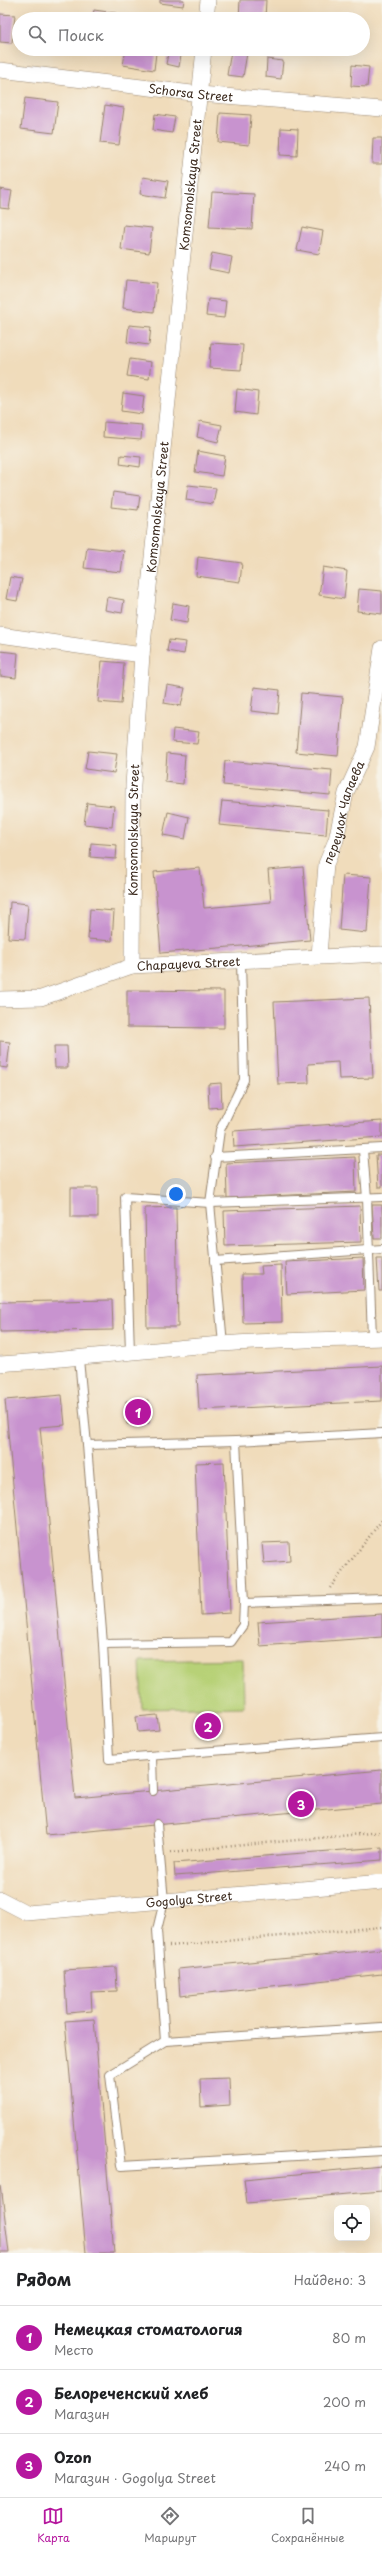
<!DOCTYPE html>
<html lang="ru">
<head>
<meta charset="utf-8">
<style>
  :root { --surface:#fff; --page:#f6f6f6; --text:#202124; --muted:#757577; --line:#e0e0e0; --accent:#b5179e }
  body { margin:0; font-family:"Playpen Sans",sans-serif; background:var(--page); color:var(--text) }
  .controls { position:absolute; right:12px; bottom:12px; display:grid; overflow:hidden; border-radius:8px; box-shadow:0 4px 16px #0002 }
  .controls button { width:36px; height:36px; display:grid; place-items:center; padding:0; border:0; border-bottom:1px solid var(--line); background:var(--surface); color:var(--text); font:20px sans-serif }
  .you { position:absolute; left:176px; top:1194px; width:14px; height:14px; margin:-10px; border:3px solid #fff; border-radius:50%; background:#1a73e8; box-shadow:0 0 0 6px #1a73e833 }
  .badge { display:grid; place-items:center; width:26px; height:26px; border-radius:50%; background:var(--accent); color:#fff; font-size:13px; font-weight:700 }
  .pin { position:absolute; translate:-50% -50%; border:2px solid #fff; box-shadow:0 1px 4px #0006 }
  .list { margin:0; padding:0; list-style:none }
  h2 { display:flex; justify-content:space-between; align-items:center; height:52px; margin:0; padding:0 16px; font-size:17px }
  h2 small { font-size:13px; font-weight:400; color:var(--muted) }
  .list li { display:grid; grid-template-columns:26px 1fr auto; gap:12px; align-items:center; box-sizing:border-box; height:64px; padding:0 16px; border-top:1px solid var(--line) }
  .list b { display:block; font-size:15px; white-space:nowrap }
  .list p { margin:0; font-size:13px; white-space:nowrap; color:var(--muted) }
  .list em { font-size:13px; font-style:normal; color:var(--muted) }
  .icon { flex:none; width:22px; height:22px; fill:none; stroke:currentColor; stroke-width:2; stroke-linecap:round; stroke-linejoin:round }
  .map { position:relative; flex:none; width:382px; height:2253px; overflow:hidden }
  .search { position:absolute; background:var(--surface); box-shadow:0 4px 16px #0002; left:12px; right:12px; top:12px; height:44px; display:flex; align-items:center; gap:10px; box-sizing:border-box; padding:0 14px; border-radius:22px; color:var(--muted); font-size:15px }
  .sheet { height:244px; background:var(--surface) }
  nav { display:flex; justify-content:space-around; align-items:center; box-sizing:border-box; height:56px; border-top:1px solid var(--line); background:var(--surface); font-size:11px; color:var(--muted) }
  nav a { display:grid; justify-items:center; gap:2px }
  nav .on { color:var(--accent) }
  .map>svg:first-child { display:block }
  .green { fill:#b7d177; stroke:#797e4a }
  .building { fill:#c893cf }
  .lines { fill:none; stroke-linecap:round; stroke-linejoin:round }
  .service-casing { stroke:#96836c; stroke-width:10 }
  .minor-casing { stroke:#96836c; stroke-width:16 }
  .path { stroke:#96836c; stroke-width:2.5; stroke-dasharray:1 3; stroke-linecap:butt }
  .service { stroke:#fff; stroke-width:8 }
  .minor { stroke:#fff; stroke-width:15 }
  .labels { text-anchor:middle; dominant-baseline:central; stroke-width:3; stroke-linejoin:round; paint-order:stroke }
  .street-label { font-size:12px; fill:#3b2a1e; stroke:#f7f3e8 }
</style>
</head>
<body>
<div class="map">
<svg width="382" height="2253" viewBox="0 0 382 2253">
  <rect width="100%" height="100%" fill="#f7f3e8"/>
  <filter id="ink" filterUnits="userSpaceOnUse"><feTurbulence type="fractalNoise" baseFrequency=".025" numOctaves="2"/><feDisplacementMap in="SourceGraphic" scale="8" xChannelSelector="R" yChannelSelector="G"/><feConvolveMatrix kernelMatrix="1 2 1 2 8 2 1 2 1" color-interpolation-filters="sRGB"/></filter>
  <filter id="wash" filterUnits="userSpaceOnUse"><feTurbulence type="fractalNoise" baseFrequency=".012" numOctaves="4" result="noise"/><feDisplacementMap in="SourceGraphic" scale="16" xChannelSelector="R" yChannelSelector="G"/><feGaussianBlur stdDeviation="0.9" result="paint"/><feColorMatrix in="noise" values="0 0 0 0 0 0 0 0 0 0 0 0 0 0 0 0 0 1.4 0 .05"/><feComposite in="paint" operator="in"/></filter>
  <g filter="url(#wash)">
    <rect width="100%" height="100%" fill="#f0dcbb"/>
    <path class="green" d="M 243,1659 L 244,1707 L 142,1709 L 140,1661 Z"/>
    <g id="blocks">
      <g class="building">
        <path d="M 160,0 L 184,0 L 183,6 L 160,3 Z"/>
        <path d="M 240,0 L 266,0 L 265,19 L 239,19 Z"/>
        <path d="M 94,10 L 116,13 L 115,19 L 92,19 Z"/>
        <path d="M 0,14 L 15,15 L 12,43 L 0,42 Z"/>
        <path d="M 92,49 L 111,49 L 110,52 Z"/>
        <path d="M 126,49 L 156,53 L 154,70 L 123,65 Z"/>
        <path d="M 169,49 L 182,49 L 179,67 L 166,64 Z"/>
        <path d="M 231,51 L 247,53 L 243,77 L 227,75 Z"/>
        <path d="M 267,59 L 283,61 L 281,79 L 266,77 Z"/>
        <path d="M 352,65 L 369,67 L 367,87 L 351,86 Z"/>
        <path d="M 25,98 L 58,102 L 54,133 L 21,129 Z"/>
        <path d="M 105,105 L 124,108 L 119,145 L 100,143 Z"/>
        <path d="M 220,113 L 251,115 L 249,145 L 218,142 Z"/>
        <path d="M 155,114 L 175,117 L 172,133 L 153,130 Z"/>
        <path d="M 281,128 L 298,129 L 297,156 L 280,155 Z"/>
        <path d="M 373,138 L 382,138 L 382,164 L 372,164 Z"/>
        <path d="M 143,177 L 168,181 L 165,198 L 140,194 Z"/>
        <path d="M 0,189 L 12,191 L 9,209 L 0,208 Z"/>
        <path d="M 212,192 L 254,194 L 252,229 L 209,227 Z"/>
        <path d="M 124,225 L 152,228 L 149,253 L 121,249 Z"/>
        <path d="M 302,227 L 323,231 L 319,254 L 297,250 Z"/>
        <path d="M 212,253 L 232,257 L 229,273 L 209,269 Z"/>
        <path d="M 126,280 L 157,283 L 154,312 L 123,308 Z"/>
        <path d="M 208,299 L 226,301 L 224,318 L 206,316 Z"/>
        <path d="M 129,325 L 151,327 L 149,345 L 127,342 Z"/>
        <path d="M 211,343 L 243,345 L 241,370 L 209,368 Z"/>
        <path d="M 130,359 L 151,362 L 149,379 L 127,376 Z"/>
        <path d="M 237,389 L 258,392 L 256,415 L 235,412 Z"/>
        <path d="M 123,393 L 144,396 L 142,414 L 121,411 Z"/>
        <path d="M 200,421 L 222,425 L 218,442 L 197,437 Z"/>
        <path d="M 104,422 L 142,425 L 141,440 L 103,437 Z"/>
        <path d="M 198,451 L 225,456 L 222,476 L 195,472 Z"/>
        <path d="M 121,455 L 141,457 L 140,467 L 120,464 Z"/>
        <path d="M 188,485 L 216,488 L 213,504 L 186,500 Z"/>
        <path d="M 113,492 L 140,496 L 138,510 L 111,507 Z"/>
        <path d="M 87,547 L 124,551 L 121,572 L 84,568 Z"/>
        <path d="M 198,557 L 242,563 L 240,582 L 196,576 Z"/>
        <path d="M 323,567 L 347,571 L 344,599 L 319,595 Z"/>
        <path d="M 10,577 L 22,579 L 17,601 L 6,599 Z"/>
        <path d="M 359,589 L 382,591 L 382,614 L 357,611 Z"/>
        <path d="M 107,597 L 124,600 L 122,613 L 105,610 Z"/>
        <path d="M 173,603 L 189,606 L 187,623 L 170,620 Z"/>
        <path d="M 169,640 L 186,642 L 184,654 L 167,651 Z"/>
        <path d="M 0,651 L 18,653 L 16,678 L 0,676 Z"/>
        <path d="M 102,661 L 124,663 L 121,704 L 98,702 Z"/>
        <path d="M 167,685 L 185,688 L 181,706 L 164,703 Z"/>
        <path d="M 254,687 L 280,690 L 278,714 L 251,711 Z"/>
        <path d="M 301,693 L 343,697 L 338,756 L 296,752 Z"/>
        <path d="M 173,729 L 199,732 L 197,744 L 172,742 Z"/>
        <path d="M 88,751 L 117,754 L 114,773 L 85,769 Z"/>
        <path d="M 167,753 L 185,755 L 183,784 L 165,782 Z"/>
        <path d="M 225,761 L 332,770 L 330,795 L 223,785 Z"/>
        <path d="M 222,801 L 328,810 L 326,835 L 219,825 Z"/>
        <path d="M 87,803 L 114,806 L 112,827 L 84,824 Z"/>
        <path d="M 168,812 L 189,817 L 185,839 L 163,835 Z"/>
        <path d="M 91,843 L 117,845 L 116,859 L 90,857 Z"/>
        <path d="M 303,867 L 310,940 L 161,953 L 154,872 L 200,868 L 204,908 L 271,902 L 268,870 Z"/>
        <path d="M 343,875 L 371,877 L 367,933 L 339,930 Z"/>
        <path d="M 10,902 L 28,904 L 25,939 L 8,938 Z"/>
        <path d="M 90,909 L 114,911 L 112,941 L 88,939 Z"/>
        <path d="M 127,990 L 224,991 L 224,1028 L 127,1027 Z"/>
        <path d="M 369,998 L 373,1078 L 339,1079 L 338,1062 L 308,1064 L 309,1083 L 278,1084 L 274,1002 Z"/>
        <path d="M 0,1041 L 10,1042 L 7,1068 L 0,1067 Z"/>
        <path d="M 54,1046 L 67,1046 L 68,1068 L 55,1068 Z"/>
        <path d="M 221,1083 L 222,1107 L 209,1108 L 208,1084 Z"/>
        <path d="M 382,1121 L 382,1137 L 234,1147 L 233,1131 Z"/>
        <path d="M 376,1155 L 382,1155 L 382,1187 L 378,1187 Z"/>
        <path d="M 355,1157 L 356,1192 L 227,1198 L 226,1163 Z"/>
        <rect x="71" y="1188" width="27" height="29"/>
        <path d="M 372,1205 L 382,1205 L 382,1238 L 374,1238 Z"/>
        <path d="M 360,1206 L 361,1242 L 225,1246 L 224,1211 Z"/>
        <path d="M 176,1207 L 178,1327 L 147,1327 L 145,1208 Z"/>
        <path d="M 363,1258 L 364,1290 L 287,1294 L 285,1262 Z"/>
        <path d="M 377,1258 L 382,1258 L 382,1291 L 379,1291 Z"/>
        <path d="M 281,1265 L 282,1322 L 243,1323 L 242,1274 L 262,1274 L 261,1266 Z"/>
        <path d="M 112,1300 L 113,1330 L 0,1332 L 0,1302 Z"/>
        <path d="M 382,1366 L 382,1401 L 199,1410 L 197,1375 Z"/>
        <path d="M 62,1395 L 65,1425 L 40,1427 L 75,1798 L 382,1770 L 382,1804 L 46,1835 L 5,1400 Z"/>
        <path d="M 148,1400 L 149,1423 L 127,1424 L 126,1401 Z"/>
        <path d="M 224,1462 L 230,1613 L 201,1615 L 195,1463 Z"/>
        <path d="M 289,1542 L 290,1561 L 264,1563 L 262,1543 Z"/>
        <path d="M 382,1614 L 382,1637 L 260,1646 L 258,1622 Z"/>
        <path d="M 157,1715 L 159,1730 L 138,1732 L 136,1717 Z"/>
        <path d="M 215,1720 L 216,1732 L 202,1733 L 201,1721 Z"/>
        <path d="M 382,1847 L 382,1860 L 175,1876 L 174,1863 Z"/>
        <path d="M 382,1949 L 382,1974 L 180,1996 L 178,1969 Z"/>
        <path d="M 116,1967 L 117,1991 L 91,1992 L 92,2011 L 67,2013 L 64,1970 Z"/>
        <path d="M 94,2019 L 114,2253 L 86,2253 L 65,2021 Z"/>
        <path d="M 229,2078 L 230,2105 L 201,2107 L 200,2079 Z"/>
        <path d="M 382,2166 L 382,2191 L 247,2203 L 244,2179 Z"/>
        <path d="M 0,2185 L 1,2185 L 9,2253 L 0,2253 Z"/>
      </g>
    </g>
  </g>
  <g filter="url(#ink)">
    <use href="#blocks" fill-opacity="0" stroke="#96836c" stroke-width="1"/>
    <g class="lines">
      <g class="service-casing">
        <g id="service">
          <path d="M 363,1150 L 367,1198 L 372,1338"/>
          <path d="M 215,1157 L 382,1148"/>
          <path d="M 215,1261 L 382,1249"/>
          <path d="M 223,1344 L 210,1203 L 220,1130 L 244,1080 L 241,961"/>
          <path d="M 130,1352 L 125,1197 L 210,1203 L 382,1197"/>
          <path d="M 79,1359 L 87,1445"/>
          <path d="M 382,1433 L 236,1441 L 244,1603 L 382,1598"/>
          <path d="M 244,1603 L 243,1625 L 231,1642 L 103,1644 L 109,1759 L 382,1738"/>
          <path d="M 103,1644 L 87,1445 L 236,1441"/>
          <path d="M 152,1757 L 153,1791"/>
          <path d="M 157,1824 L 164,1901 L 157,1930 L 165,2041 L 382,2027"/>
          <path d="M 165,2041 L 110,2075 L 121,2166 L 382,2151"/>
        </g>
      </g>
      <g class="minor-casing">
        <g id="minor">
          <path d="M 206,19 L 208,0"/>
          <path id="s1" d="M 0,70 L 200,94 L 382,109"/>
          <path d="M 0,635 L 142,655"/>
          <path id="s2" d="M 319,956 L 326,864 L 336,840 L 346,793 L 367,747 L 382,648"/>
          <path id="s3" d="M 132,966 L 133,785 L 142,655 L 204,49"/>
          <path id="s4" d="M 0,999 L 41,998 L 132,966 L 382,954"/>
          <path d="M 0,1364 C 74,1359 147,1350 221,1344 C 274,1340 328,1340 382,1338"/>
          <path id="s5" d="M 0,1899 L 27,1913 L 382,1882"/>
        </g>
      </g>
      <g class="path">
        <path d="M 330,1588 L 382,1520"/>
        <path d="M 171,1852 L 382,1832"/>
        <path d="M 169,1946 L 382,1927"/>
      </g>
      <use href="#service" class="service"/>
      <use href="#minor" class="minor"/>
    </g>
  </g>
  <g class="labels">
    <g class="street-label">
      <text stroke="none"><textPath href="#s1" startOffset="192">Schorsa Street</textPath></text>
      <text stroke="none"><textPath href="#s3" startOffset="784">Komsomolskaya Street</textPath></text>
      <text stroke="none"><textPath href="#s3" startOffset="460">Komsomolskaya Street</textPath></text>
      <text stroke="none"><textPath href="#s2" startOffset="147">переулок Чапаева</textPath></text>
      <text stroke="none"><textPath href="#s3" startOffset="136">Komsomolskaya Street</textPath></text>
      <text stroke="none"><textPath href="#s4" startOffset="194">Chapayeva Street</textPath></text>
      <text stroke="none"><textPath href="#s5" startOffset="193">Gogolya Street</textPath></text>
    </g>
  </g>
</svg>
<div class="controls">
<button><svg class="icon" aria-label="locate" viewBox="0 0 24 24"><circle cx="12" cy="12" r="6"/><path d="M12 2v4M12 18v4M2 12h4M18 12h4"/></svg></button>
</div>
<div class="you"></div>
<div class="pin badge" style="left:138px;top:1412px">1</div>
<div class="pin badge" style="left:208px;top:1726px">2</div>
<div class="pin badge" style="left:301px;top:1804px">3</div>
<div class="search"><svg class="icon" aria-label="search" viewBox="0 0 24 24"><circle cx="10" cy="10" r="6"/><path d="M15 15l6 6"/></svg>Поиск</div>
</div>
<section class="sheet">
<h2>Рядом<small>Найдено: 3</small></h2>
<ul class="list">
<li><span class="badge">1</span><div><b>Немецкая стоматология</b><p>Место</p></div><em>80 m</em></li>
<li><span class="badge">2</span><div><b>Белореченский хлеб</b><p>Магазин</p></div><em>200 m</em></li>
<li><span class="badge">3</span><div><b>Ozon</b><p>Магазин · Gogolya Street</p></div><em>240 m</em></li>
</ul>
</section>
<nav>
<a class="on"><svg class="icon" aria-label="map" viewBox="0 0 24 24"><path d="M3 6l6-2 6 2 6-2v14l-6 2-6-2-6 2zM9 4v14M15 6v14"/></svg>Карта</a>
<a><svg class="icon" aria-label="directions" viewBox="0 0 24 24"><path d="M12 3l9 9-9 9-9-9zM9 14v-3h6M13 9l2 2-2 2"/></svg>Маршрут</a>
<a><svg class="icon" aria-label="saved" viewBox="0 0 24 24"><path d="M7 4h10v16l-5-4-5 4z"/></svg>Сохранённые</a>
</nav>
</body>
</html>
